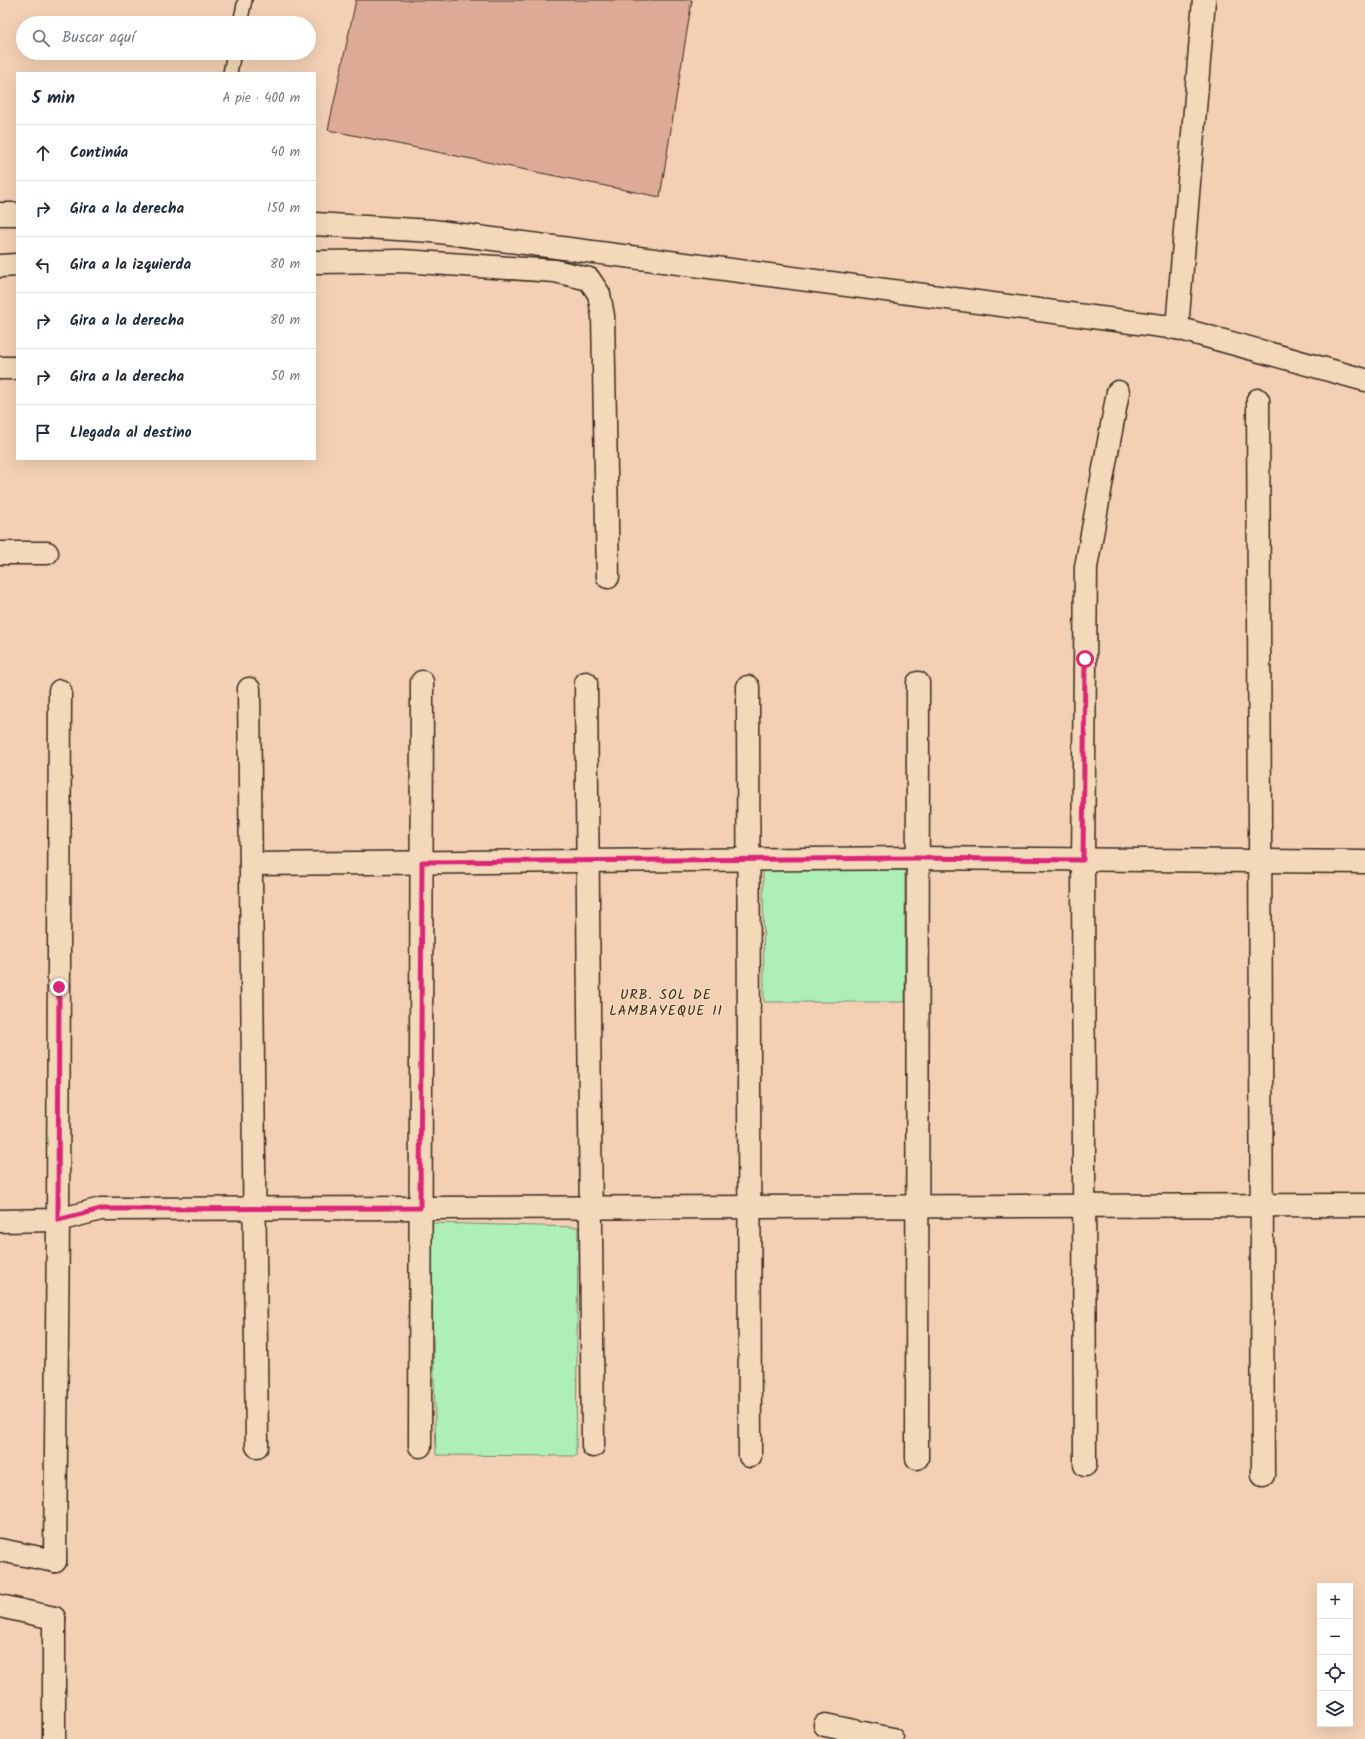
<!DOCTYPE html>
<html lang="es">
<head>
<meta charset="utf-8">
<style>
  :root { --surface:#fff; --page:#f2f2f3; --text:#1f2937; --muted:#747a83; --line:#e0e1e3 }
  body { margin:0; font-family:Kalam,sans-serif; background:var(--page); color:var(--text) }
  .controls { position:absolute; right:12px; bottom:12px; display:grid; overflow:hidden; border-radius:0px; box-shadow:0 4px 16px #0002 }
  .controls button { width:36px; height:36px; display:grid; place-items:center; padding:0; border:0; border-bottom:1px solid var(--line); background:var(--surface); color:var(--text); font:20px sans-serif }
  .stop { position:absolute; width:12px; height:12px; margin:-9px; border:3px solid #db2777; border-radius:50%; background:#fff }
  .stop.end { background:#db2777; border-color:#fff; box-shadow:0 1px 4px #0008 }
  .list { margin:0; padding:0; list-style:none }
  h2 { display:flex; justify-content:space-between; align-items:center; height:52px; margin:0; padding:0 16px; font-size:17px }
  h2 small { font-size:13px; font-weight:400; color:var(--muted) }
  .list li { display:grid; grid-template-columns:26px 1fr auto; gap:12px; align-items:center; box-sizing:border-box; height:56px; padding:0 16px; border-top:1px solid var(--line) }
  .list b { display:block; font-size:15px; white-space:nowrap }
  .list em { font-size:13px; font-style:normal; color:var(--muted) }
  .icon { flex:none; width:22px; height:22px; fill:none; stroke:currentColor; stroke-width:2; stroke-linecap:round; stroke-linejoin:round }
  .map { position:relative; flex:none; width:1365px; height:1739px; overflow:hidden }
  .search { position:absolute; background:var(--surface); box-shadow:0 4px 16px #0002; left:16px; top:16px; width:300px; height:44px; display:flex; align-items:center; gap:10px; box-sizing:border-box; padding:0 14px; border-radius:22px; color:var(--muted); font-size:15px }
  .panel { position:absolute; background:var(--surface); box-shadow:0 4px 16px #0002; left:16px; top:72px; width:300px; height:388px; border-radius:0px }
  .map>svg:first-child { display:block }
  .green { fill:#aeefb8; stroke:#748c6b }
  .building { fill:#ddaa96; stroke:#3b2a1e }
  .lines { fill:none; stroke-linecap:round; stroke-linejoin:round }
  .service-casing { stroke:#3b2a1e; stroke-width:16 }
  .minor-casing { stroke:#3b2a1e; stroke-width:25 }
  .tertiary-casing { stroke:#3b2a1e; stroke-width:25 }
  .service { stroke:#f3d8ba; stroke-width:13 }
  .minor { stroke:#f3d8ba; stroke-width:22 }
  .tertiary { stroke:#f3d8ba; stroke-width:22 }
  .route { stroke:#db2777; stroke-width:5 }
  .labels { text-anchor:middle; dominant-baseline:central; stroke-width:3.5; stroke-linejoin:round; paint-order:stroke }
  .neighbourhood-label { font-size:14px; letter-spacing:1px; fill:#3b2a1e; stroke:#f3d8ba }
</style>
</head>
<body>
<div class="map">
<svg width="1365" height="1739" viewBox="0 0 1365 1739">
  <rect width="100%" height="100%" fill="#f3d0b4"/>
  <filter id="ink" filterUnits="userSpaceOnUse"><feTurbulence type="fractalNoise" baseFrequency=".025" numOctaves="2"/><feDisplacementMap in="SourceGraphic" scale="8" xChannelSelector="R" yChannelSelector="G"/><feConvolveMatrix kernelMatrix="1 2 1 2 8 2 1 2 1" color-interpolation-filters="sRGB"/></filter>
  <g filter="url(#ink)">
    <g class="green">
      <path d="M 763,869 L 905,870 L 905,1002 L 764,1002 Z"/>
      <path d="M 430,1223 L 578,1227 L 576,1456 L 436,1455 Z"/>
    </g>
    <path class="building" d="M 356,0 L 692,0 L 660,197 L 328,130 Z"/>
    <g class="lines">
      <g class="service-casing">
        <g id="service">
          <path d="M 240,23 L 245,0"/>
          <path d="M 230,73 L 234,53"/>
        </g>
      </g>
      <g class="minor-casing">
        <g id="minor">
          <path d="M 315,262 L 402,261 L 555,271 L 589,279 L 599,294 L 603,316 L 608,577"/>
          <path d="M 0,266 L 17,265"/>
          <path d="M 0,368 L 17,368"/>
          <path d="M 1258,400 L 1263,1475"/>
          <path d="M 0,553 L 47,553"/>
          <path d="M 586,683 L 593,1446"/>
          <path d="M 748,687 L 750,1456"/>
          <path d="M 249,689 L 257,1446"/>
          <path d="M 251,864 L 918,858 L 1365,862"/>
          <path d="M 0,1221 L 58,1220 L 101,1209 L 1365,1205"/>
          <path d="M 420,1446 L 422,682"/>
          <path d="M 917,1458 L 918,683"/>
          <path d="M 1085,1465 L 1083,860 L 1086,567 L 1118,392"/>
          <path d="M 55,1561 L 58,1220 L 60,691"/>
          <path d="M 54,1739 L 54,1618"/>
        </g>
      </g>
      <g class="tertiary-casing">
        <g id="tertiary">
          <path d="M 0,214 L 17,214"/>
          <path d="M 315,224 L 432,231 L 1177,328 L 1365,380"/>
          <path d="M 1177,328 L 1204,0"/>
          <path d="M 0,1550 L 55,1561"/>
          <path d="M 0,1606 L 54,1618"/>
          <path d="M 825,1725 L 892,1739"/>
        </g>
      </g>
      <use href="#service" class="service"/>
      <use href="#minor" class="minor"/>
      <use href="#tertiary" class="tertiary"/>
    </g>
  </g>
  <g class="lines" filter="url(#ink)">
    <path class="route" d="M 59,987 L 58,1220 L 101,1209 L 420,1208 L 422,862 L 918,858 L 1083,860 L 1085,659"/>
  </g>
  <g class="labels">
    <g class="neighbourhood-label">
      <text x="666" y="995">URB. SOL DE<tspan x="666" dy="16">LAMBAYEQUE II</tspan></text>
    </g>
  </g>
</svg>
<div class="controls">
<button>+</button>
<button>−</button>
<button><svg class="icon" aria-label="locate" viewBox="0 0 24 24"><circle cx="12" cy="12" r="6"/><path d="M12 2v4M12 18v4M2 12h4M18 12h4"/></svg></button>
<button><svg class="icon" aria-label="layers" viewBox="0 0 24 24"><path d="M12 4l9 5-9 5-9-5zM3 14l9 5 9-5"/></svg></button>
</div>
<div class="stop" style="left:1085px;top:659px"></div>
<div class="stop end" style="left:59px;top:987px"></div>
<div class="search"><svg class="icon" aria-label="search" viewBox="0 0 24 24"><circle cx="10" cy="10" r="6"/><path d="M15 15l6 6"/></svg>Buscar aquí</div>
<section class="panel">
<h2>5 min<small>A pie · 400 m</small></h2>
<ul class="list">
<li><svg class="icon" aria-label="ahead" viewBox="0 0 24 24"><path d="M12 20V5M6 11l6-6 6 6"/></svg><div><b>Continúa</b></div><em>40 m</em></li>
<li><svg class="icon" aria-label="right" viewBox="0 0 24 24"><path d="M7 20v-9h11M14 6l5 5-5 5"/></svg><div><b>Gira a la derecha</b></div><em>150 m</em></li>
<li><svg class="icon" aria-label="left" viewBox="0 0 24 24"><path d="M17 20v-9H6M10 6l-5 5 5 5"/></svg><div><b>Gira a la izquierda</b></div><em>80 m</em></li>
<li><svg class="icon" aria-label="right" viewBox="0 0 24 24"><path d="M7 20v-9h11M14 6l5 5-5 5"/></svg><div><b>Gira a la derecha</b></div><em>80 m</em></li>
<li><svg class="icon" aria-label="right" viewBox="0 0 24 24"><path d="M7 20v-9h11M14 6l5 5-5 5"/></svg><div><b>Gira a la derecha</b></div><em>50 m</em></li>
<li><svg class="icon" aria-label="arrive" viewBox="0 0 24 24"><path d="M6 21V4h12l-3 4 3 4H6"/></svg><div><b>Llegada al destino</b></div></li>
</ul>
</section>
</div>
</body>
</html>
